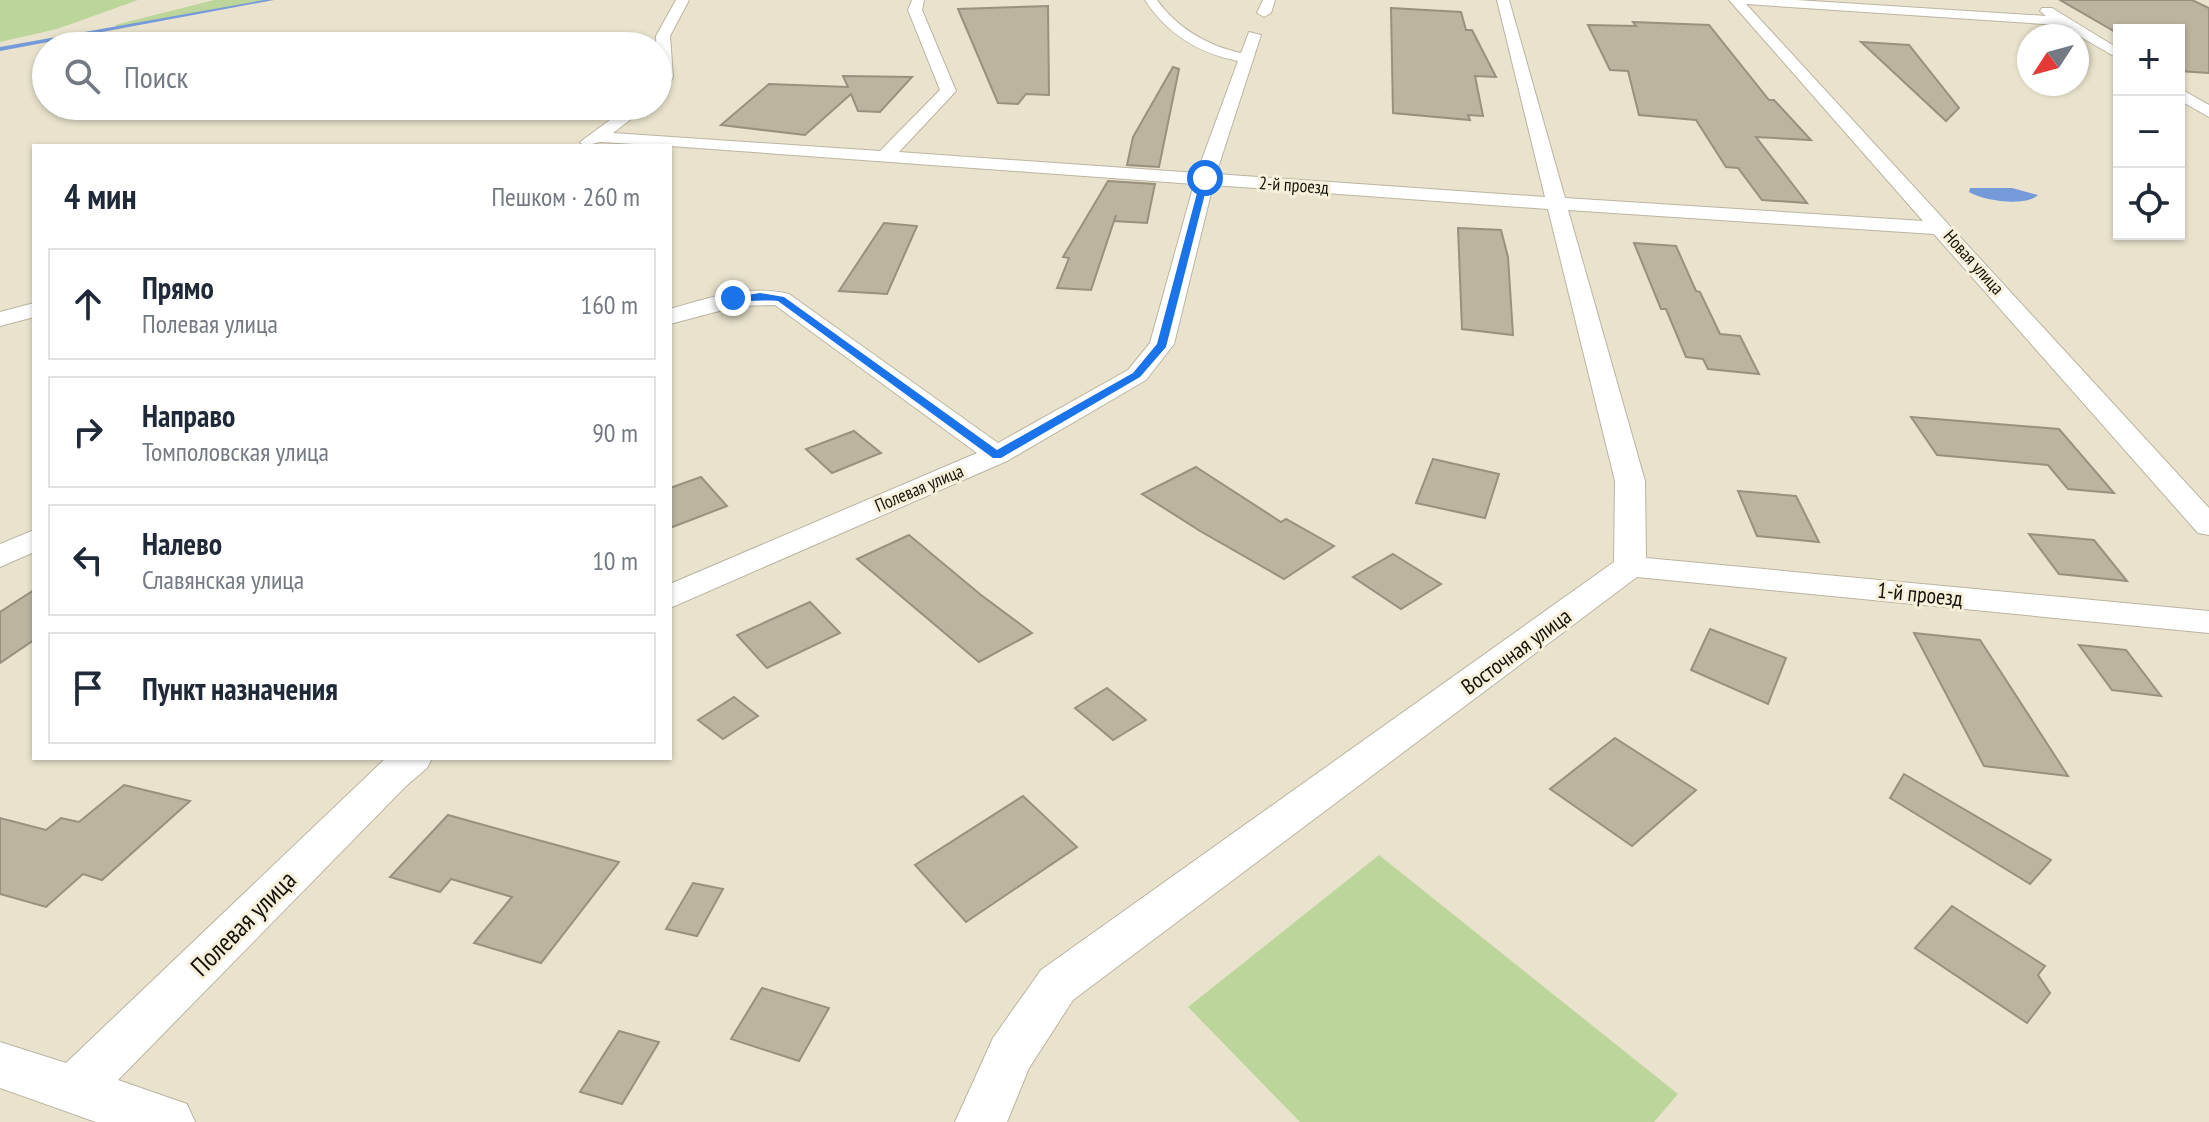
<!DOCTYPE html>
<html lang="ru">
<head>
<meta charset="utf-8">
<style>
  :root { --surface:#fff; --page:#f6f6f7; --text:#1f2937; --muted:#747a83; --line:#e0e1e3 }
  body { margin:0; font-family:"PT Sans Narrow",sans-serif; background:var(--page); color:var(--text) }
  .controls { position:absolute; right:24px; top:24px; display:grid; overflow:hidden; border-radius:0px; box-shadow:0 2px 6px #0004 }
  .controls button { width:72px; height:72px; display:grid; place-items:center; padding:0; border:0; border-bottom:2px solid var(--line); background:var(--surface); color:var(--text); font:40px sans-serif }
  .compass { position:absolute; left:2017px; top:24px; width:72px; height:72px; border-radius:50%; background:var(--surface); box-shadow:0 2px 6px #0004; rotate:234deg }
  .stop { position:absolute; width:24px; height:24px; margin:-18px; border:6px solid #1a73e8; border-radius:50%; background:#fff }
  .stop.end { background:#1a73e8; border-color:#fff; box-shadow:0 2px 8px #0008 }
  .list { margin:0; padding:0; list-style:none }
  h2 { display:flex; justify-content:space-between; align-items:center; height:104px; margin:0; padding:0 32px; font-size:34px }
  h2 small { font-size:26px; font-weight:400; color:var(--muted) }
  .list li { display:grid; grid-template-columns:52px 1fr auto; gap:24px; align-items:center; box-sizing:border-box; height:112px; margin:0 16px 16px; padding:0 16px; border:2px solid var(--line); border-radius:0px }
  .list b { display:block; font-size:30px; white-space:nowrap }
  .list p { margin:0; font-size:26px; white-space:nowrap; color:var(--muted) }
  .list em { font-size:26px; font-style:normal; color:var(--muted) }
  .icon { flex:none; width:44px; height:44px; fill:none; stroke:currentColor; stroke-width:2; stroke-linecap:round; stroke-linejoin:round }
  .map { position:relative; flex:none; width:2209px; height:1122px; overflow:hidden }
  .search { position:absolute; background:var(--surface); box-shadow:0 2px 6px #0004; left:32px; top:32px; width:640px; height:88px; display:flex; align-items:center; gap:20px; box-sizing:border-box; padding:0 28px; border-radius:44px; color:var(--muted); font-size:30px }
  .panel { position:absolute; background:var(--surface); box-shadow:0 2px 6px #0004; left:32px; top:144px; width:640px; height:616px; border-radius:0px }
  .map>svg:first-child { display:block }
  .green { fill:#bcd59a }
  .water { fill:#759ad9 }
  .lines { fill:none; stroke-linecap:round; stroke-linejoin:round }
  .stream { fill:#759ad9; fill-rule:evenodd }
  .building { fill:#bbb5a0; stroke:#97917d; stroke-width:2 }
  .minor-casing { stroke:#bab4a0; stroke-width:2 }
  .minor { fill:#fff; fill-rule:evenodd }
  .route { fill:#1a73e8 }
  .labels { text-anchor:middle; dominant-baseline:central; stroke-width:6; stroke-linejoin:round; paint-order:stroke }
  .far-street-label { font-size:18px; fill:#14120a; stroke:#f6f0da }
  .street-label { font-size:22px; fill:#14120a; stroke:#f6f0da }
  .near-street-label { font-size:26px; fill:#14120a; stroke:#f6f0da }
</style>
</head>
<body>
<div class="map">
<svg width="2209" height="1122" viewBox="0 0 2209 1122">
  <rect width="100%" height="100%" fill="#e9e3cd"/>
  <g class="green">
    <path d="M 0,0 L 138,0 L 57,29 L 0,42 Z"/>
    <path d="M 214,0 L 266,0 L 118,27 L 115,25 Z"/>
    <path d="M 1379,855 L 1678,1094 L 1654,1122 L 1300,1122 L 1188,1007 Z"/>
  </g>
  <path class="water" d="M 1970,188 L 2012,188 L 2038,195 C 2026,207 1984,201 1969,192 Z"/>
  <g class="lines">
    <path class="stream" d="M 264,0 L 274,0 L 0,51 L 0,47 Z"/>
  </g>
  <g class="building">
    <path d="M 2060,0 L 2192,0 L 2209,8 L 2209,73 L 2179,71 L 2179,30 L 2119,30 L 2117,33 Z"/>
    <path d="M 1048,6 L 1049,95 L 1026,94 L 1018,104 L 998,103 L 958,9 Z"/>
    <path d="M 1391,8 L 1461,12 L 1466,30 L 1472,30 L 1496,77 L 1475,76 L 1483,116 L 1468,115 L 1470,120 L 1393,113 Z"/>
    <path d="M 1633,22 L 1709,25 L 1769,100 L 1774,100 L 1811,140 L 1756,137 L 1807,203 L 1762,200 L 1738,168 L 1726,167 L 1696,120 L 1639,115 L 1628,71 L 1610,70 L 1588,25 L 1636,26 Z"/>
    <path d="M 1861,42 L 1909,45 L 1959,108 L 1946,121 Z"/>
    <path d="M 1173,67 L 1179,69 L 1159,167 L 1127,165 L 1133,137 Z"/>
    <path d="M 843,76 L 912,77 L 880,112 L 858,111 L 851,94 L 805,135 L 721,125 L 769,84 L 848,87 Z"/>
    <path d="M 1108,181 L 1155,184 L 1147,223 L 1114,221 L 1116,215 L 1091,290 L 1057,288 L 1069,258 L 1063,257 Z"/>
    <path d="M 884,223 L 917,226 L 887,294 L 839,291 Z"/>
    <path d="M 1458,228 L 1501,230 L 1508,257 L 1513,335 L 1462,329 Z"/>
    <path d="M 1634,243 L 1676,246 L 1696,291 L 1700,292 L 1720,334 L 1740,336 L 1759,374 L 1708,369 L 1703,359 L 1686,357 L 1666,309 L 1661,309 Z"/>
    <path d="M 1911,417 L 2059,429 L 2114,493 L 2068,489 L 2048,465 L 1937,455 Z"/>
    <path d="M 854,431 L 881,453 L 832,473 L 806,449 Z"/>
    <path d="M 1433,459 L 1499,474 L 1485,518 L 1416,503 Z"/>
    <path d="M 1196,467 L 1281,522 L 1286,519 L 1334,546 L 1284,579 L 1200,531 L 1142,494 Z"/>
    <path d="M 701,477 L 727,506 L 670,528 L 670,488 Z"/>
    <path d="M 1738,491 L 1796,496 L 1819,542 L 1757,536 Z"/>
    <path d="M 2029,534 L 2094,540 L 2127,581 L 2059,574 Z"/>
    <path d="M 909,535 L 981,595 L 1032,633 L 979,662 L 857,559 Z"/>
    <path d="M 1393,554 L 1441,584 L 1401,609 L 1353,577 Z"/>
    <path d="M 34,590 L 34,640 L 0,663 L 0,612 Z"/>
    <path d="M 810,602 L 840,633 L 767,668 L 737,635 Z"/>
    <path d="M 1710,629 L 1786,658 L 1768,704 L 1691,670 Z"/>
    <path d="M 1914,633 L 1980,640 L 2068,776 L 1984,766 Z"/>
    <path d="M 2079,645 L 2126,650 L 2161,696 L 2112,690 Z"/>
    <path d="M 1107,688 L 1146,720 L 1113,740 L 1075,708 Z"/>
    <path d="M 734,697 L 758,716 L 723,739 L 698,720 Z"/>
    <path d="M 1615,738 L 1696,790 L 1632,846 L 1550,789 Z"/>
    <path d="M 1904,774 L 2051,860 L 2030,884 L 1890,798 Z"/>
    <path d="M 124,785 L 190,801 L 102,880 L 83,874 L 46,907 L 0,894 L 0,818 L 46,830 L 61,818 L 79,822 Z"/>
    <path d="M 1023,796 L 1077,847 L 966,922 L 915,865 Z"/>
    <path d="M 448,815 L 538,840 L 619,862 L 541,963 L 474,943 L 512,897 L 451,879 L 440,892 L 390,877 Z"/>
    <path d="M 693,883 L 723,889 L 697,936 L 666,929 Z"/>
    <path d="M 1952,906 L 2045,966 L 2038,975 L 2050,993 L 2027,1023 L 1915,948 Z"/>
    <path d="M 762,988 L 829,1008 L 799,1061 L 731,1039 Z"/>
    <path d="M 619,1031 L 659,1042 L 622,1104 L 580,1092 Z"/>
  </g>
  <g class="lines">
    <g class="minor-casing">
      <g id="minor">
        <path d="M 676,0 L 689,0 L 670,36 L 673,77 L 664,92 L 658,94 L 656,36 Z"/>
        <path d="M 912,0 L 924,0 L 922,10 L 956,91 L 899,152 L 1197,173 L 1238,61 C 1198,53 1167,34 1145,0 L 1157,0 C 1177,28 1208,46 1241,53 L 1249,32 L 1261,35 L 1216,174 L 1545,197 L 1497,0 L 1509,0 L 1565,198 L 1923,221 L 1729,0 L 1796,0 L 2046,16 L 2040,11 L 2042,8 L 2052,8 L 2119,49 L 2119,59 L 2060,25 L 1746,4 L 2209,508 L 2209,535 L 2198,533 L 1934,234 L 1568,210 L 1645,481 L 1646,558 L 2209,611 L 2209,633 L 1637,577 L 1073,1000 L 1029,1068 L 1007,1122 L 955,1122 L 993,1038 L 1041,970 L 1614,562 L 1615,481 L 1548,209 L 1213,185 L 1174,344 L 1146,380 L 1007,461 L 670,608 L 670,584 L 977,453 L 775,305 L 738,306 L 670,324 L 670,309 C 709,298 749,284 789,294 L 998,443 L 1128,370 L 1150,343 L 1194,184 L 670,146 L 600,142 L 584,146 L 580,142 L 629,106 L 648,106 L 613,133 L 880,151 L 940,90 L 908,10 Z"/>
        <path d="M 1263,0 L 1275,0 L 1271,13 L 1264,17 L 1257,13 Z"/>
        <path d="M 2179,88 L 2209,105 L 2209,117 L 2179,100 Z"/>
        <path d="M 34,303 L 34,317 L 0,326 L 0,312 Z"/>
        <path d="M 34,530 L 34,552 L 0,567 L 0,544 Z"/>
        <path d="M 386,758 L 432,758 L 427,768 L 406,786 L 118,1080 L 187,1104 L 195,1122 L 96,1122 L 0,1088 L 0,1042 L 66,1063 Z"/>
      </g>
    </g>
    <use href="#minor" class="minor"/>
  </g>
  <path class="route" d="M 1205,176 L 1209,178 L 1166,347 L 1140,377 L 1001,458 L 993,458 L 778,301 C 762,299 741,304 728,298 L 760,293 L 784,297 L 997,450 L 1133,373 L 1157,344 L 1201,178 Z"/>
  <g class="labels">
    <g class="far-street-label">
      <text transform="translate(1294 185) rotate(4)">2-й проезд</text>
      <text transform="translate(1974 262) rotate(48)">Новая улица</text>
      <text transform="translate(919 488) rotate(-23)">Полевая улица</text>
    </g>
    <g class="street-label">
      <text transform="translate(1920 594) rotate(6)">1-й проезд</text>
      <text transform="translate(1516 651) rotate(-36)">Восточная улица</text>
    </g>
    <g class="near-street-label">
      <text transform="translate(243 923) rotate(-45)">Полевая улица</text>
    </g>
  </g>
</svg>
<div class="controls">
<button>+</button>
<button>−</button>
<button><svg class="icon" aria-label="locate" viewBox="0 0 24 24"><circle cx="12" cy="12" r="6"/><path d="M12 2v4M12 18v4M2 12h4M18 12h4"/></svg></button>
</div>
<svg class="compass" viewBox="-18 -18 36 36"><path d="M0-13l5 13h-10z" fill="#e53935"/><path d="M0 13l5-13h-10z" fill="#747a83"/></svg>
<div class="stop" style="left:1205px;top:178px"></div>
<div class="stop end" style="left:733px;top:298px"></div>
<div class="search"><svg class="icon" aria-label="search" viewBox="0 0 24 24"><circle cx="10" cy="10" r="6"/><path d="M15 15l6 6"/></svg>Поиск</div>
<section class="panel">
<h2>4 мин<small>Пешком · 260 m</small></h2>
<ul class="list">
<li><svg class="icon" aria-label="ahead" viewBox="0 0 24 24"><path d="M12 20V5M6 11l6-6 6 6"/></svg><div><b>Прямо</b><p>Полевая улица</p></div><em>160 m</em></li>
<li><svg class="icon" aria-label="right" viewBox="0 0 24 24"><path d="M7 20v-9h11M14 6l5 5-5 5"/></svg><div><b>Направо</b><p>Томполовская улица</p></div><em>90 m</em></li>
<li><svg class="icon" aria-label="left" viewBox="0 0 24 24"><path d="M17 20v-9H6M10 6l-5 5 5 5"/></svg><div><b>Налево</b><p>Славянская улица</p></div><em>10 m</em></li>
<li><svg class="icon" aria-label="arrive" viewBox="0 0 24 24"><path d="M6 21V4h12l-3 4 3 4H6"/></svg><div><b>Пункт назначения</b></div></li>
</ul>
</section>
</div>
</body>
</html>
